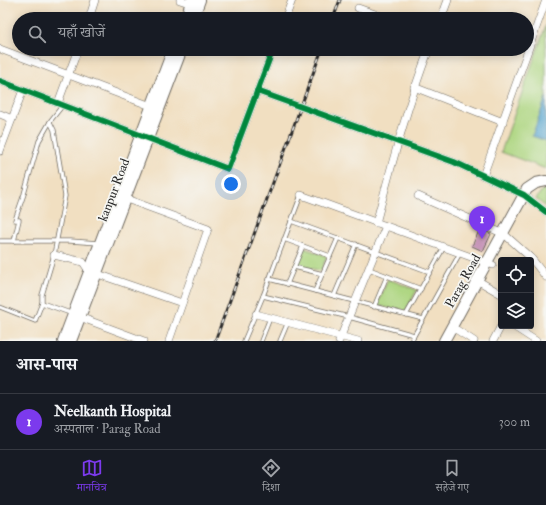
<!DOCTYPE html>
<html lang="hi">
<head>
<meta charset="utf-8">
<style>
  :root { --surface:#171b24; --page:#242831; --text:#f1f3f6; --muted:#9ea1a6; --line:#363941; --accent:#7c3aed }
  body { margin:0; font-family:"IM FELL Double Pica","Noto Serif Devanagari",serif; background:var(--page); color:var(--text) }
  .controls { position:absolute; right:12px; bottom:12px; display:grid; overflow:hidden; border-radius:4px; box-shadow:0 2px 10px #0003 }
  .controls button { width:36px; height:36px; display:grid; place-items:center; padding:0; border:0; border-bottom:1px solid var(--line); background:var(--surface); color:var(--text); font:20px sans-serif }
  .you { position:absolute; left:231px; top:184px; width:14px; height:14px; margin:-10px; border:3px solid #fff; border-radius:50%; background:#1a73e8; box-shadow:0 0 0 6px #1a73e833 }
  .badge { display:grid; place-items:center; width:26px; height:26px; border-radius:50%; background:var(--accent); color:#fff; font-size:13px; font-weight:700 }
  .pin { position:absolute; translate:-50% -33px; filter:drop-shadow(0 1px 2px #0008) }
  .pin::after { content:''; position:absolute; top:21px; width:14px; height:12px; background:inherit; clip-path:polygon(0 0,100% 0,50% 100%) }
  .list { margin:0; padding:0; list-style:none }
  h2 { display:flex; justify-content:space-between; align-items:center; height:52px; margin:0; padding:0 16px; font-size:17px }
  h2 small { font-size:13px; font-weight:400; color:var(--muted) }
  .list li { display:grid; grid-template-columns:26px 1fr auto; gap:12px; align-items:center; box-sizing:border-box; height:56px; padding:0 16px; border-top:1px solid var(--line) }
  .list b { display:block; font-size:15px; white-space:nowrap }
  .list p { margin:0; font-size:13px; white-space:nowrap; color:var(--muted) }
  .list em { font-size:13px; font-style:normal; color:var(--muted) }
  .icon { flex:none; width:22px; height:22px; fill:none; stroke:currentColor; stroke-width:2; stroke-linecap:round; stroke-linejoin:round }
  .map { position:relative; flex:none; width:546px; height:341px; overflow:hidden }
  .search { position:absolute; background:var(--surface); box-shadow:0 2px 10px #0003; left:12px; right:12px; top:12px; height:44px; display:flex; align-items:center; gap:10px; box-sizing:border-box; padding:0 14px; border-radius:22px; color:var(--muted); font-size:15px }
  .sheet { height:108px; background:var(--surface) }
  nav { display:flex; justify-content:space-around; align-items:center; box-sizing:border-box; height:56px; border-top:1px solid var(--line); background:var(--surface); font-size:11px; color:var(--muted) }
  nav a { display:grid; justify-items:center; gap:2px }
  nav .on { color:var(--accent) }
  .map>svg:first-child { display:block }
  .green { fill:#aed681; stroke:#6c8056 }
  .water { fill:#52a3cd; stroke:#3e677c }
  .building { fill:#c694b8 }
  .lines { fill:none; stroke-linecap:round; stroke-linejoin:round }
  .lane-casing { stroke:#706a60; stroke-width:5 }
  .street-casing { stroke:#706a60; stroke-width:8 }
  .secondary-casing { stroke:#706a60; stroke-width:12 }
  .lane { stroke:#fff; stroke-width:3.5 }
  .street { stroke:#fff; stroke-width:7 }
  .secondary { stroke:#fff; stroke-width:10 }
  .rail-casing { stroke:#2b2b2b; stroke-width:3 }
  .rail { stroke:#f6f6f2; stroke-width:1.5; stroke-dasharray:4.5; stroke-linecap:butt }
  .cycleway-casing { stroke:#f6f6f2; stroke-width:8 }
  .cycleway { stroke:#00873e; stroke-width:6 }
  .labels { text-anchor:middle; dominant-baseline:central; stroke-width:3.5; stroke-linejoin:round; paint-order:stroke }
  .street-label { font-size:13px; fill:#2b2b2b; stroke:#f6f6f2 }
</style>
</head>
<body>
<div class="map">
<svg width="546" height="341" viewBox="0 0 546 341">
  <rect width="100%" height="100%" fill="#f6f6f2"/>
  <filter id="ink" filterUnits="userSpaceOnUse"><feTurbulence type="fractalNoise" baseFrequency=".025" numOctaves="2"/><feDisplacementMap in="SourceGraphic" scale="8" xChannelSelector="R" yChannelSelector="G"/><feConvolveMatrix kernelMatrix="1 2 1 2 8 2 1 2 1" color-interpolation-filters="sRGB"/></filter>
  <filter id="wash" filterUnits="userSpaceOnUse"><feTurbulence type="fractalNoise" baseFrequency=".012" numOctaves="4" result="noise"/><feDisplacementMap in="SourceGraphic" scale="16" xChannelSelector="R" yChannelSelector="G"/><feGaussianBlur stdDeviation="0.9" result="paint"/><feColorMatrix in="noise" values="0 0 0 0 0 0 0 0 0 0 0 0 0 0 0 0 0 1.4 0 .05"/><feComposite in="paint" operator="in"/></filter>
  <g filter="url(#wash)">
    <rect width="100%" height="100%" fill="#f1dfc1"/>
    <g class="green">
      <path d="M 546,25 L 546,169 L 501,152 Z"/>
      <path d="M 546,188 L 546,207 L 536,199 L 542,190 Z"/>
      <path d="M 304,248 L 327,256 L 321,271 L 298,265 Z"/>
      <path d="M 388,279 L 417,290 L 405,313 L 377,305 Z"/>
    </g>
    <path class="water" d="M 546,97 L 546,141 L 532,136 Z"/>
    <g id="blocks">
      <path class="building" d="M 480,229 L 491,234 L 483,251 L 472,246 Z"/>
    </g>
  </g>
  <g filter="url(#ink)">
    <use href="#blocks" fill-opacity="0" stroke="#706a60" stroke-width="1"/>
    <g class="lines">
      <g class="lane-casing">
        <g id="lane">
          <path d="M 291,221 L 430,272"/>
          <path d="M 284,239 L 330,256"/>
          <path d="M 0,241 L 70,241 L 99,243"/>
          <path d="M 14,241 L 19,220 L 15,220 L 24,194 L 39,141 L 51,120 L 63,105"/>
          <path d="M 294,267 L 323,274"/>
          <path d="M 369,269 L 421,289"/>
          <path d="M 269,279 L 423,319"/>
          <path d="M 287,284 L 303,246"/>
          <path d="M 315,291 L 338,238"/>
          <path d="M 263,296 L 349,317 L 414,335"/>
          <path d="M 334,296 L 356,244"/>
          <path d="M 42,303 L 42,295 L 54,255 L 65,196 L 54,130 L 50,122"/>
          <path d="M 0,307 L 35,321 L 42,303 L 73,314"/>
          <path d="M 374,307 L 387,276"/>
          <path d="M 406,315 L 444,247"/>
          <path d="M 244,341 L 263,296 L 301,195"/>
          <path d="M 261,341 L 270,318"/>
          <path d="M 280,341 L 288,322"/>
          <path d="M 411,341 L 460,253"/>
        </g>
      </g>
      <g class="street-casing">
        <g id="street">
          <path d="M 180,0 L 195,5"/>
          <path d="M 358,8 L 389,19"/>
          <path d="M 89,19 L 95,0"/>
          <path d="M 285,19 L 292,0"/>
          <path d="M 441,19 L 448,0"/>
          <path d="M 0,49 L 151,106"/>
          <path d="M 0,81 L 228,169 L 273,49"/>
          <path d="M 414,87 L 503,122"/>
          <path d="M 257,91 L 454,162 L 524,195 L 546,212"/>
          <path d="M 58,103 L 78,49"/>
          <path d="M 0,114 L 12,119"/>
          <path d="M 0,151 L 23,90"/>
          <path d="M 483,176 L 546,0"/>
          <path d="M 301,195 L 493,265"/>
          <path d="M 418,196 L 504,234 L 531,258 L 546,277"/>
          <path d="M 121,197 L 208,229 L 169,341"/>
          <path d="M 376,223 C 392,164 407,106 429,49"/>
          <path d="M 54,255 L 83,262 L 89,271 L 182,303"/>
          <path d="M 482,283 L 501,294"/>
          <path d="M 256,314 L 358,341"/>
          <path d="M 77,316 L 144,341"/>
          <path d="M 513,326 L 536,341"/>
          <path d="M 457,330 L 474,341"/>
          <path d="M 339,341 L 386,226"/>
          <path d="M 493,341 L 501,326"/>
        </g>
      </g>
      <g class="secondary-casing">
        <g id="secondary">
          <path d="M 185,19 L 192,0"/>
          <path d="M 193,19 L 200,0"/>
          <path d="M 63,341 L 173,49"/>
          <path d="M 71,341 L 182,49"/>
          <path d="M 444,341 L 527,189 L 536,183 L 546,181"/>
        </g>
      </g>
      <use href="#lane" class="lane"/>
      <use href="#street" class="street"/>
      <use href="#secondary" class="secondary"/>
      <g class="rail-casing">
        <g id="rail">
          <path d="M 333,19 L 340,0"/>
          <path d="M 215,341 L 322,49"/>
        </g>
      </g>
      <use href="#rail" class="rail"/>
      <g class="cycleway-casing">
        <g id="cycleway">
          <path d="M 0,81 L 228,169 L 273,49"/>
          <path d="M 257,91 L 454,162 L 524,195 L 546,212"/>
        </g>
      </g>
      <use href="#cycleway" class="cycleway"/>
    </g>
  </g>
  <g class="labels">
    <g class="street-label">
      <text transform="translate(114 190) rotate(-69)">kanpur Road</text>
      <text transform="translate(463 281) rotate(-61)">Parag Road</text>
    </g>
  </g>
</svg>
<div class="controls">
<button><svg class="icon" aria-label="locate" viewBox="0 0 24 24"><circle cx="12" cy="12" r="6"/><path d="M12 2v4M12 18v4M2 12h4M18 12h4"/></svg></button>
<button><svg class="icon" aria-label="layers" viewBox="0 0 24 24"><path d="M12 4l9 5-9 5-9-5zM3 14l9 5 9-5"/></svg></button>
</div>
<div class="you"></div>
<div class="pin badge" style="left:482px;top:239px">1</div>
<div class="search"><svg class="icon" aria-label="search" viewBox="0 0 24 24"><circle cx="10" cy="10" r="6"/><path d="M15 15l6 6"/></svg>यहाँ खोजें</div>
</div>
<section class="sheet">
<h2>आस-पास<small></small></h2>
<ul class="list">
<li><span class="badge">1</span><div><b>Neelkanth Hospital</b><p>अस्पताल · Parag Road</p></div><em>300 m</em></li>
</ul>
</section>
<nav>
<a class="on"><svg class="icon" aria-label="map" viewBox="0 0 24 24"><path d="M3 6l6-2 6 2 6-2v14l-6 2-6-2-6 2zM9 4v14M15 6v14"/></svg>मानचित्र</a>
<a><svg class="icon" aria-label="directions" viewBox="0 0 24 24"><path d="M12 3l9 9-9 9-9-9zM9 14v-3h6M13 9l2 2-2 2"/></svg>दिशा</a>
<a><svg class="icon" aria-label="saved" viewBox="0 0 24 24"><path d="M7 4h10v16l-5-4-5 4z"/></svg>सहेजे गए</a>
</nav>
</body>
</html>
